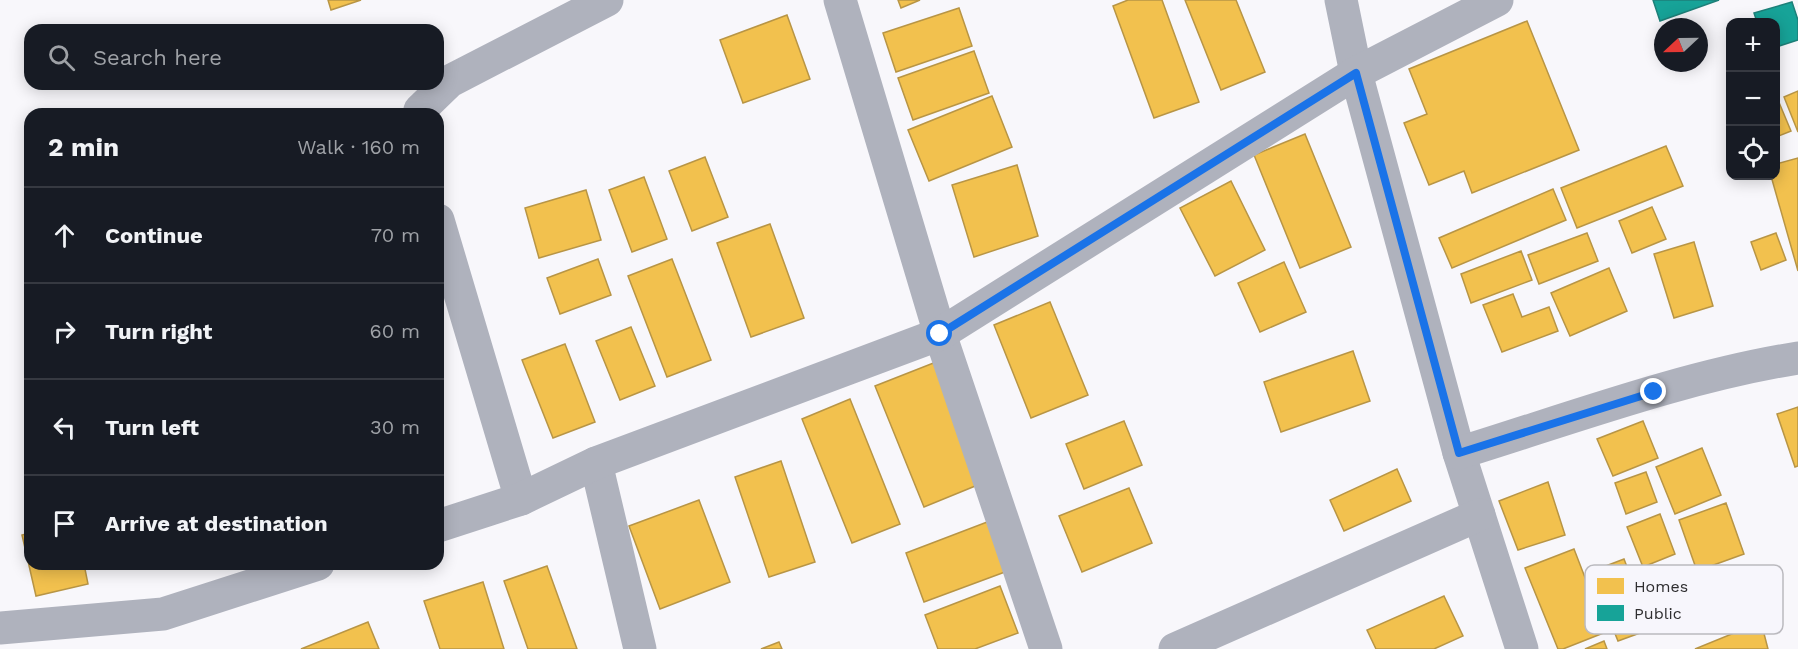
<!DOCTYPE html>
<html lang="en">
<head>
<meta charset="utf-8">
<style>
  :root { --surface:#171b24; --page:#242831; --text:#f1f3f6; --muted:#9ea1a6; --line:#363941 }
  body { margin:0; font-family:"Work Sans",sans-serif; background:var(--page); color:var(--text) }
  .controls { position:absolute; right:18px; top:18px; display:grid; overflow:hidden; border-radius:12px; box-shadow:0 3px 15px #0003 }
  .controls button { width:54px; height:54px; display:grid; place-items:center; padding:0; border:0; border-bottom:2px solid var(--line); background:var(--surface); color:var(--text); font:30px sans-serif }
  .compass { position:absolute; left:1654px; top:18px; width:54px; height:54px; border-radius:50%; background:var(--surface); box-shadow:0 3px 15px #0003; rotate:248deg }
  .stop { position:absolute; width:18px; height:18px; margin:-14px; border:4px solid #1a73e8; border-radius:50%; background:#fff }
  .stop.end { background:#1a73e8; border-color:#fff; box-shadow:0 2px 6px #0008 }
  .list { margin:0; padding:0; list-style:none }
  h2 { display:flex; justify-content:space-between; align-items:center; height:78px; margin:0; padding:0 24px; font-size:26px }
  h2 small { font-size:20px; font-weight:400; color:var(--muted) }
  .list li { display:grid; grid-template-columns:39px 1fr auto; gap:18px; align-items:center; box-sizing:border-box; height:96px; padding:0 24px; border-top:2px solid var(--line) }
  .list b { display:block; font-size:22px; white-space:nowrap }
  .list em { font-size:20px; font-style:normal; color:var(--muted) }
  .icon { flex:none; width:33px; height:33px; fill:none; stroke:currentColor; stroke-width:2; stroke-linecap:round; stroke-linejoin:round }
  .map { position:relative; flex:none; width:1798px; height:649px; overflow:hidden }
  .search { position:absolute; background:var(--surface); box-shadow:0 3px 15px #0003; left:24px; top:24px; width:420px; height:66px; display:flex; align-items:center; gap:15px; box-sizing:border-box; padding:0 21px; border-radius:18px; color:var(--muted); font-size:22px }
  .panel { position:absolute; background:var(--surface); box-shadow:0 3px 15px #0003; left:24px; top:108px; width:420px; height:462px; border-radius:18px }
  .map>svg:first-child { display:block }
  .homes { fill:#f2c14e; stroke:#b89545; stroke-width:1.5 }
  .public { fill:#17a398; stroke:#1e8079; stroke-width:1.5 }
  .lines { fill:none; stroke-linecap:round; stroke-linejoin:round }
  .minor { stroke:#afb2bd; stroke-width:33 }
  .route { stroke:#1a73e8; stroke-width:8 }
  .key { fill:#f7f6fc; stroke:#bbbabf; stroke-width:1.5 }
  .key-label { font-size:16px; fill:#2f2e30 }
</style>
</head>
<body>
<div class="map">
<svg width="1798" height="649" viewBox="0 0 1798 649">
  <rect width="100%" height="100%" fill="#f8f7fb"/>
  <g class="homes">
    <path d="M 328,0 L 361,0 L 331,10 Z"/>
    <path d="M 898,0 L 920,0 L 901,8 Z"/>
    <path d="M 1128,0 L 1162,0 L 1199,102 L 1154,118 L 1113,6 Z"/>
    <path d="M 1185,0 L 1236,0 L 1265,72 L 1221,90 Z"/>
    <path d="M 959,8 L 972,46 L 896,72 L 883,33 Z"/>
    <path d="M 787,15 L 810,79 L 743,103 L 720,40 Z"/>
    <path d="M 1527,21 L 1579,150 L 1472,193 L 1464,171 L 1429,185 L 1404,123 L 1427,114 L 1409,69 Z"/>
    <path d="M 974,51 L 989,93 L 913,120 L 898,78 Z"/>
    <path d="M 1798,91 L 1798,132 L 1784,97 Z"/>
    <path d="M 992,96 L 1012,147 L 929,181 L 908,130 Z"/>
    <path d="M 1778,100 L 1791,131 L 1776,137 L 1776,102 Z"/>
    <path d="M 1305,134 L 1351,247 L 1300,268 L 1254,155 Z"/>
    <path d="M 1666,146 L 1683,186 L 1577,228 L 1561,188 Z"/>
    <path d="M 705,157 L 728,217 L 692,231 L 669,171 Z"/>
    <path d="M 1798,158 L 1798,271 L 1771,176 L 1776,176 L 1776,164 Z"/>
    <path d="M 1017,165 L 1038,236 L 974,257 L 952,185 Z"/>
    <path d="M 644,177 L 667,239 L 632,252 L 609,190 Z"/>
    <path d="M 1231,181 L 1265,250 L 1215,276 L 1180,208 Z"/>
    <path d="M 1553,189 L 1566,220 L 1452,268 L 1439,238 Z"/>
    <path d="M 586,190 L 601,240 L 539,258 L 525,208 Z"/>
    <path d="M 1652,207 L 1666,239 L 1632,253 L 1619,221 Z"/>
    <path d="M 770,224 L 804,318 L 751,337 L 717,243 Z"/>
    <path d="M 1587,233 L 1598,261 L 1539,284 L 1528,255 Z"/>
    <path d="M 1776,233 L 1786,260 L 1761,270 L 1751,242 Z"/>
    <path d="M 1694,242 L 1713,306 L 1674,318 L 1654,254 Z"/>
    <path d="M 1521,251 L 1532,280 L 1471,303 L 1461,274 Z"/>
    <path d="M 598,259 L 611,295 L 560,314 L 547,278 Z"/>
    <path d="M 672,259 L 711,360 L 667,377 L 628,276 Z"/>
    <path d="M 1284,262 L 1306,312 L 1260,332 L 1238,283 Z"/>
    <path d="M 1609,268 L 1627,311 L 1570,336 L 1551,293 Z"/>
    <path d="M 1513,294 L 1522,317 L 1549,307 L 1558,331 L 1502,352 L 1483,305 Z"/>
    <path d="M 1050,302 L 1088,395 L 1031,418 L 994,325 Z"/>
    <path d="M 631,327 L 655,386 L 620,400 L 596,341 Z"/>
    <path d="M 565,344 L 595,422 L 553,438 L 522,360 Z"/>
    <path d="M 1353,351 L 1370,401 L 1281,432 L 1264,382 Z"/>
    <path d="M 936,362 L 985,482 L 924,507 L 875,386 Z"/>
    <path d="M 850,399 L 900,524 L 852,543 L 802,419 Z"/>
    <path d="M 1798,407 L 1798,466 L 1795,467 L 1777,414 Z"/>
    <path d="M 1124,421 L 1142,465 L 1084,489 L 1066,444 Z"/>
    <path d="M 1643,421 L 1658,458 L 1613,476 L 1597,439 Z"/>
    <path d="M 1702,448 L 1721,495 L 1675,514 L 1656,467 Z"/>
    <path d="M 781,461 L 815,562 L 769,577 L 735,477 Z"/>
    <path d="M 1397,469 L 1411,501 L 1344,531 L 1330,500 Z"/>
    <path d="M 1646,472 L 1657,502 L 1626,514 L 1615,483 Z"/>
    <path d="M 1548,482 L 1565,535 L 1518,550 L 1499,501 Z"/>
    <path d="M 1129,488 L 1152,543 L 1082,572 L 1059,516 Z"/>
    <path d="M 699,500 L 730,582 L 660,609 L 629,526 Z"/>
    <path d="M 1726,503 L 1744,554 L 1697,571 L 1679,520 Z"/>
    <path d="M 1660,514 L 1675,554 L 1643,567 L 1627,527 Z"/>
    <path d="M 995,519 L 1013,569 L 924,602 L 906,553 Z"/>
    <path d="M 30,533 L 30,564 L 84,564 L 88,584 L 36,596 L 22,535 Z"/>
    <path d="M 1574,549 L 1606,632 L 1563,649 L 1558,649 L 1525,568 Z"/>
    <path d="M 1624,559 L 1651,629 L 1618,641 L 1590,572 Z"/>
    <path d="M 547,566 L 577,649 L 528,649 L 504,581 Z"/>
    <path d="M 483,582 L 504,649 L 440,649 L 424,601 Z"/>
    <path d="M 1000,586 L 1018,633 L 975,649 L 938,649 L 925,615 Z"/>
    <path d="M 1444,596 L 1463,636 L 1434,649 L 1376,649 L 1367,630 Z"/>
    <path d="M 368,622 L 379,649 L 301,649 Z"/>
    <path d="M 1761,622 L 1768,649 L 1695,649 Z"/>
    <path d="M 1604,641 L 1607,649 L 1585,649 Z"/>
    <path d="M 779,642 L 782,649 L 761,649 Z"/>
  </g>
  <g class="public">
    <path d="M 1653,0 L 1719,0 L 1660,21 Z"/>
    <path d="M 1792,2 L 1798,20 L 1798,40 L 1776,47 L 1776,22 L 1757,22 L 1754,13 Z"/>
  </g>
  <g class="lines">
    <g class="minor">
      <path d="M 840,0 L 940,334 L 1046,649"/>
      <path d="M 1341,0 L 1356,73 L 1459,453 L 1522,649"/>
      <path d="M 419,114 L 420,110 L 450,81 L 607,0"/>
      <path d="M 438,220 L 521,499"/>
      <path d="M 1459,453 C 1569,419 1685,376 1798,358"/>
      <path d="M 596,463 L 640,649"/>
      <path d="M 438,526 L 521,499 L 596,463 L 940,334 L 1356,73 L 1497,0"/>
      <path d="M 0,628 L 163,614 L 318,564"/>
      <path d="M 1175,649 L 1479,515"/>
    </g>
  </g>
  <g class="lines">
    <path class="route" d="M 940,334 L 1356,73 L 1459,453 L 1654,392"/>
  </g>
  <rect x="1585" y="565" width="198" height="69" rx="9" class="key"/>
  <rect x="1597" y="578" width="27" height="16" fill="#f2c14e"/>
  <rect x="1597" y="605" width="27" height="16" fill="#17a398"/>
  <g class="key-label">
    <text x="1634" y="592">Homes</text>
    <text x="1634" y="619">Public</text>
  </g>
</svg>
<div class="controls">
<button>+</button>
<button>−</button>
<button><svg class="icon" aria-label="locate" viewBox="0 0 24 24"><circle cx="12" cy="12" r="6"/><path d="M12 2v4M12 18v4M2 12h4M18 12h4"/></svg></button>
</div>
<svg class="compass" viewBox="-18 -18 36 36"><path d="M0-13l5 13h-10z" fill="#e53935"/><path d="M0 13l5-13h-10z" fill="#9ea1a6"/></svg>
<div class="stop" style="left:940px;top:334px"></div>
<div class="stop end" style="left:1654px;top:392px"></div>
<div class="search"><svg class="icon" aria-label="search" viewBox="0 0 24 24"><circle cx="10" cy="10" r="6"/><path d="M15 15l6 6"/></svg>Search here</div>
<section class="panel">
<h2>2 min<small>Walk · 160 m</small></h2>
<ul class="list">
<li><svg class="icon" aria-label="ahead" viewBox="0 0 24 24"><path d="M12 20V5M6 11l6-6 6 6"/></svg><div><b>Continue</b></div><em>70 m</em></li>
<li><svg class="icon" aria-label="right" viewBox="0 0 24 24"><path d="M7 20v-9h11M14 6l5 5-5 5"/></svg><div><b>Turn right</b></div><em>60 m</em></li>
<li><svg class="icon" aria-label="left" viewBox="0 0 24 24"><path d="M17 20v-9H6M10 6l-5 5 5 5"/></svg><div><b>Turn left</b></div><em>30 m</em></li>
<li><svg class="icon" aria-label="arrive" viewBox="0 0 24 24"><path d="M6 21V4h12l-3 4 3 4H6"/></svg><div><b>Arrive at destination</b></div></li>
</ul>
</section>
</div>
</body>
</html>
